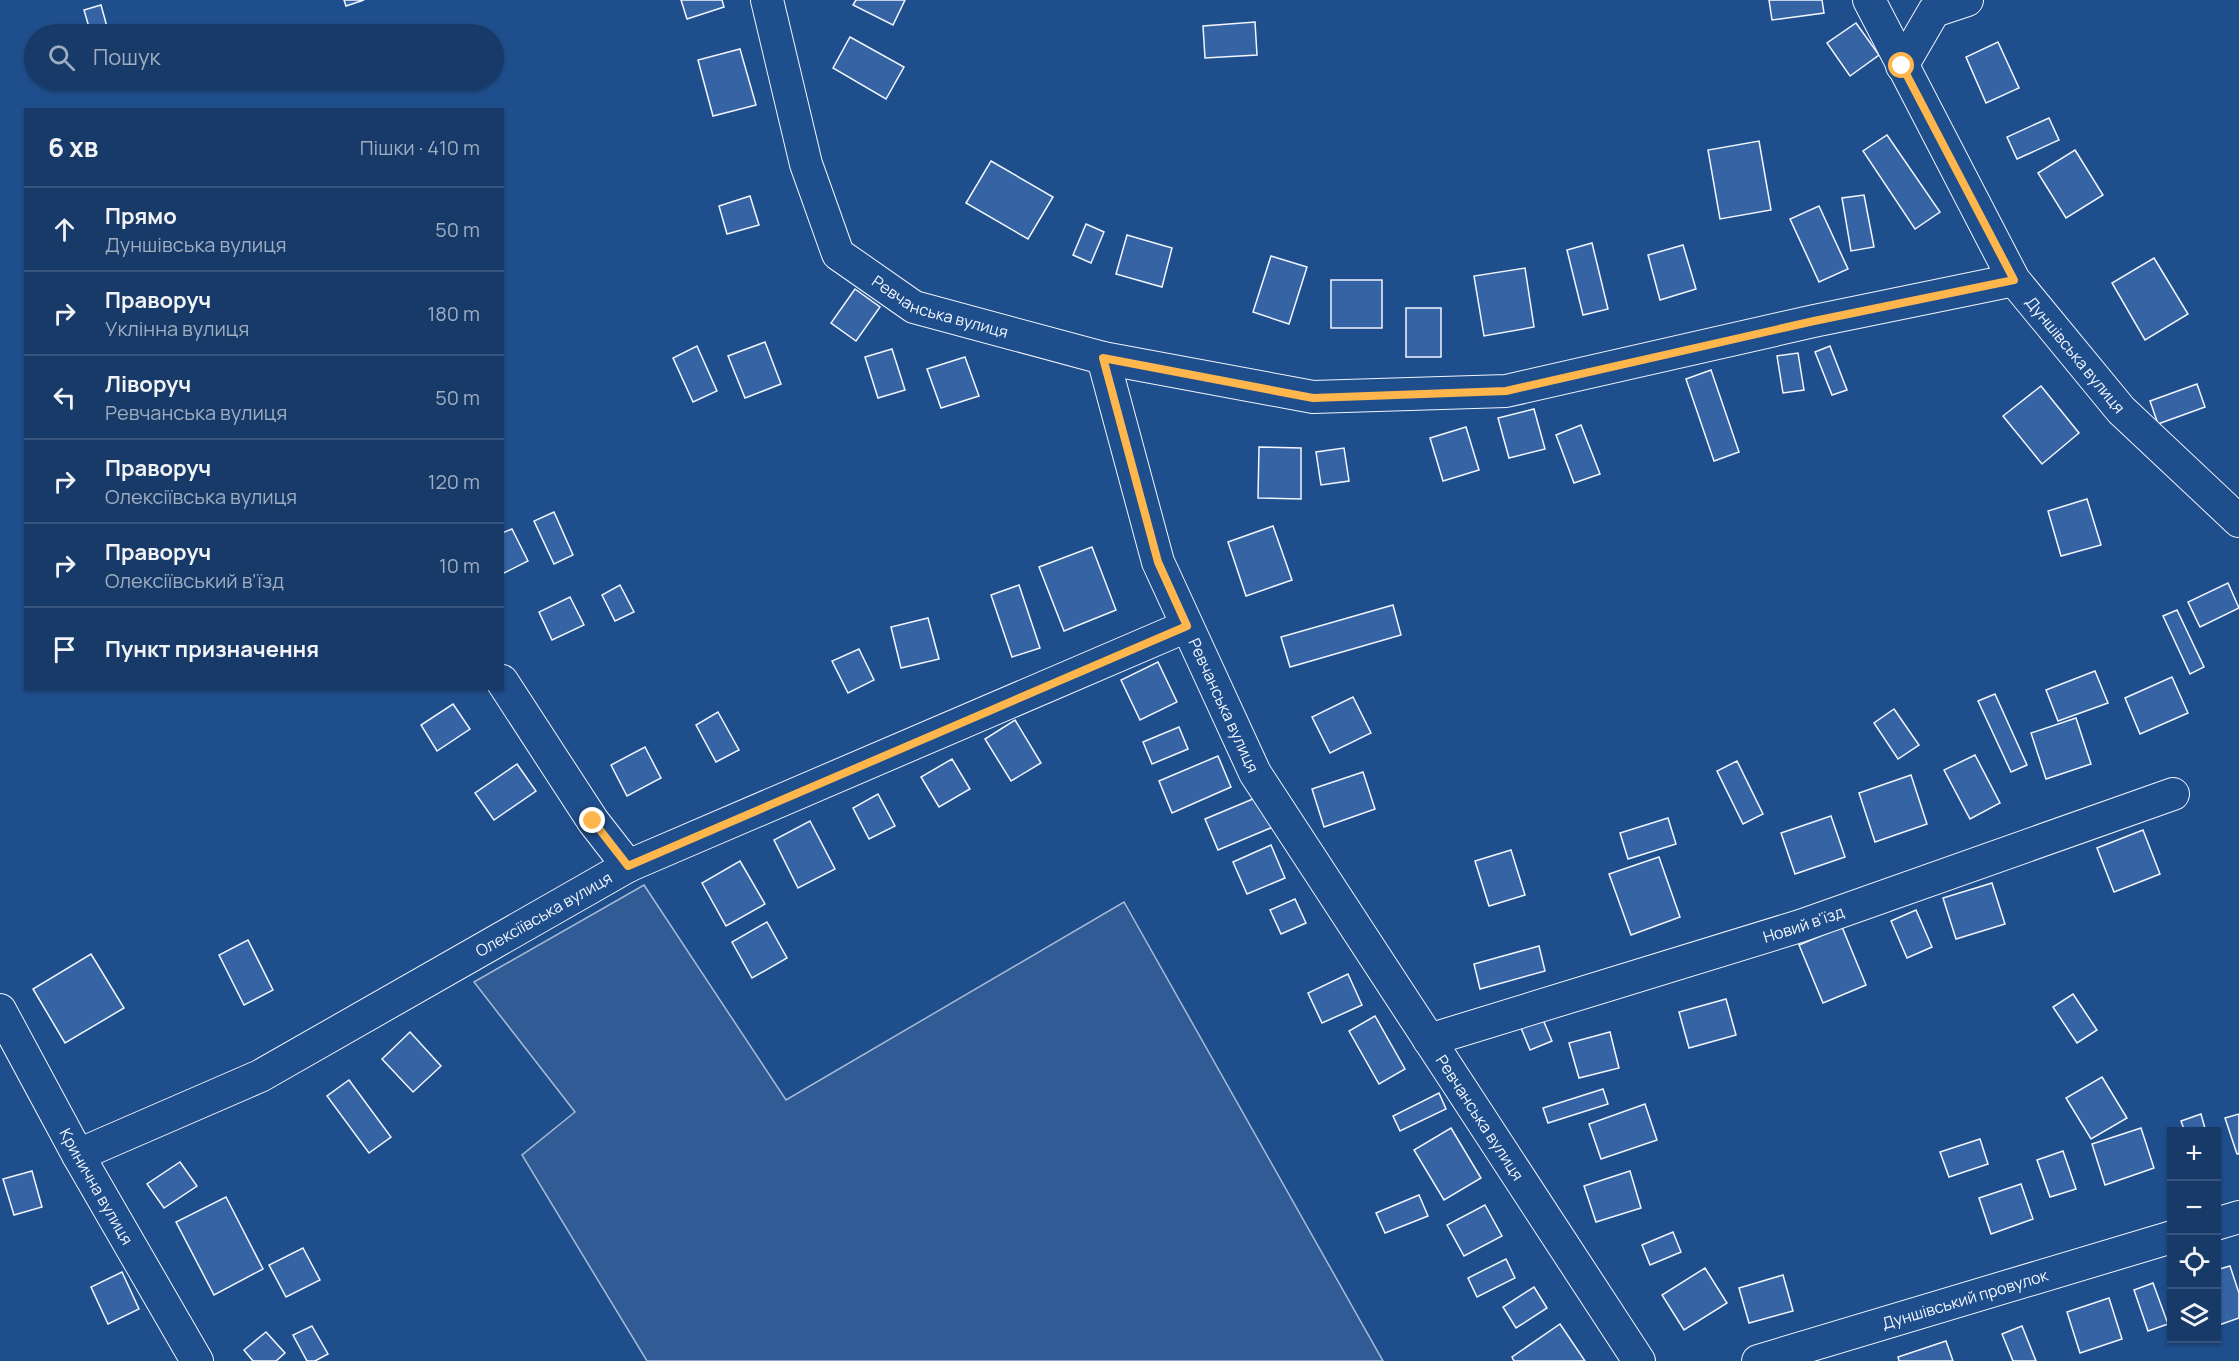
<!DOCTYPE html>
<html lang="uk">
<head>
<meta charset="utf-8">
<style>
  :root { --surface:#173a69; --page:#244571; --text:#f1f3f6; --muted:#9eadc0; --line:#36547d }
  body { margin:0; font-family:Manrope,sans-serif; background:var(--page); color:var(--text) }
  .controls { position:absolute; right:18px; bottom:18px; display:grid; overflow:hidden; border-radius:0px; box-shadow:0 2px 4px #0004 }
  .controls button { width:54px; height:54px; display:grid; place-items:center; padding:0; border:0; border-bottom:2px solid var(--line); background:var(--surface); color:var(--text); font:30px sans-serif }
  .stop { position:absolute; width:18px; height:18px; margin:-14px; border:4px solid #ffb74d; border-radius:50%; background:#fff }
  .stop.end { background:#ffb74d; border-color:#fff; box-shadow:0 2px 6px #0008 }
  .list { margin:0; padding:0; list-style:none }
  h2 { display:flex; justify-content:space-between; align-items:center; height:78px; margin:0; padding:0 24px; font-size:26px }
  h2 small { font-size:20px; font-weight:400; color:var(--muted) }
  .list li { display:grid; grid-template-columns:39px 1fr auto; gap:18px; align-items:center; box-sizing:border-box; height:84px; padding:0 24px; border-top:2px solid var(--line) }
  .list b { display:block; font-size:22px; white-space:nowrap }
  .list p { margin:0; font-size:20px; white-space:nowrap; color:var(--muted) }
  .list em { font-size:20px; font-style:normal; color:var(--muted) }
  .icon { flex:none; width:33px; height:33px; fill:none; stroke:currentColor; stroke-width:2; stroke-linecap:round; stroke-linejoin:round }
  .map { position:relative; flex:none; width:2239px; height:1361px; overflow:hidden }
  .search { position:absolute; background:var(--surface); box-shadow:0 2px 4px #0004; left:24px; top:24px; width:480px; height:66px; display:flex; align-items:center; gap:15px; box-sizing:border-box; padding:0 21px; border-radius:33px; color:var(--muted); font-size:22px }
  .panel { position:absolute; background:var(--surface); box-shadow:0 2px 4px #0004; left:24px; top:108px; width:480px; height:582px; border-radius:0px }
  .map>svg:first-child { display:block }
  .built { fill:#305b95; stroke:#a8bbd7; stroke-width:1.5 }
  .building { fill:#3563a3; stroke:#f2f6ff; stroke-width:1.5 }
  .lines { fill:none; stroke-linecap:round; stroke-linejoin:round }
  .minor-casing { stroke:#f2f6ff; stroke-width:34 }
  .minor { stroke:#1f4e8c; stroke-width:32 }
  .route { stroke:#ffb74d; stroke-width:8 }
  .labels { text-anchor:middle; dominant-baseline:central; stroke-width:4.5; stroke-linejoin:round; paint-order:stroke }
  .street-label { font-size:16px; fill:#f2f6ff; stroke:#1f4e8c }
</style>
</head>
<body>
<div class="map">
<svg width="2239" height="1361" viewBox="0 0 2239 1361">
  <rect width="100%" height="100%" fill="#1f4e8c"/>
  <path class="built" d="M 644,885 L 786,1100 L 1124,902 L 1383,1361 L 647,1361 L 522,1155 L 575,1112 L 474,982 Z"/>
  <g class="building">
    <path d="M 344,0 L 364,0 L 346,6 Z"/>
    <path d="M 681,0 L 722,0 L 724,7 L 687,19 Z"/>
    <path d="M 856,0 L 905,0 L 893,25 L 853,5 Z"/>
    <path d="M 1769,0 L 1822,0 L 1824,13 L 1772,20 Z"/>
    <path d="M 101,5 L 109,34 L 91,34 L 84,10 Z"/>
    <path d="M 1255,22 L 1257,55 L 1205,58 L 1203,26 Z"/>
    <path d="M 1856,23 L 1879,55 L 1850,76 L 1827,43 Z"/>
    <path d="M 850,37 L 904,67 L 886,99 L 833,68 Z"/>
    <path d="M 1998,42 L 2019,88 L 1986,103 L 1966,57 Z"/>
    <path d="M 740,49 L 756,105 L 713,116 L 698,60 Z"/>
    <path d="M 2049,118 L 2059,140 L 2017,159 L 2007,137 Z"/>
    <path d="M 1887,135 L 1940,212 L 1915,229 L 1863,151 Z"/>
    <path d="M 1759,141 L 1771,210 L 1720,219 L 1708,150 Z"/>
    <path d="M 2075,150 L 2103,195 L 2066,218 L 2038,173 Z"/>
    <path d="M 991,161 L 1053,197 L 1028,239 L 966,203 Z"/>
    <path d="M 1864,195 L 1874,247 L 1851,251 L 1842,198 Z"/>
    <path d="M 750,196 L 759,225 L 727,234 L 719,206 Z"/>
    <path d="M 1819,206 L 1848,269 L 1819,282 L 1790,219 Z"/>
    <path d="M 1086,224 L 1104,232 L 1091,263 L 1073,255 Z"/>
    <path d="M 1127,235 L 1172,248 L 1162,287 L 1116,274 Z"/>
    <path d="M 1592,243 L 1608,309 L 1583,315 L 1567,250 Z"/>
    <path d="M 1683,245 L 1696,289 L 1660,300 L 1648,255 Z"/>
    <path d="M 1271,256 L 1307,267 L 1289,324 L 1253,312 Z"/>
    <path d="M 2154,258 L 2188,314 L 2145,340 L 2112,283 Z"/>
    <path d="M 1525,268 L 1534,327 L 1484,336 L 1474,276 Z"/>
    <rect x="1331" y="280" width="51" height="48"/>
    <path d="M 855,289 L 880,307 L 856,341 L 831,323 Z"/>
    <rect x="1406" y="308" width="35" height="49"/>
    <path d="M 765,342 L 781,384 L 745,398 L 728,356 Z"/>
    <path d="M 697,346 L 717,391 L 693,402 L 673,358 Z"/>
    <path d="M 1830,346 L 1847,390 L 1832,395 L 1815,352 Z"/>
    <path d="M 892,349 L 905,390 L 878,398 L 865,357 Z"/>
    <path d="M 1798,353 L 1804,390 L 1783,393 L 1777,356 Z"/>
    <path d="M 965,357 L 979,396 L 941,408 L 927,369 Z"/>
    <path d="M 1711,370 L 1739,452 L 1714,461 L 1686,379 Z"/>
    <path d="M 2197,384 L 2205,407 L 2158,424 L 2150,401 Z"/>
    <path d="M 2041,386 L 2079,433 L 2042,464 L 2003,416 Z"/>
    <path d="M 1534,409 L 1545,449 L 1509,458 L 1498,418 Z"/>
    <path d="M 1581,425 L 1600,474 L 1574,483 L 1556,435 Z"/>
    <path d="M 1466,427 L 1479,470 L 1443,481 L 1430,438 Z"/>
    <path d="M 1259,447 L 1301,448 L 1301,499 L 1258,498 Z"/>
    <path d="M 1344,448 L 1349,481 L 1321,485 L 1316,452 Z"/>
    <path d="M 2087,499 L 2101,545 L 2061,556 L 2048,511 Z"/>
    <path d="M 554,512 L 573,555 L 554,564 L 534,521 Z"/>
    <path d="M 1273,526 L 1292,580 L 1246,596 L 1228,542 Z"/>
    <path d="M 512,529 L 528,561 L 502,574 L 502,533 Z"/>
    <path d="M 1092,547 L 1116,610 L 1064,631 L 1039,567 Z"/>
    <path d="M 2228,583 L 2239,608 L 2200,627 L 2188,602 Z"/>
    <path d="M 620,585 L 634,612 L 615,621 L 602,595 Z"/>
    <path d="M 1019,585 L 1040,648 L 1012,657 L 991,595 Z"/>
    <path d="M 570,597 L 584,625 L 552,640 L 539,612 Z"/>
    <path d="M 1393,605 L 1401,635 L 1290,667 L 1281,637 Z"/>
    <path d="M 2177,610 L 2204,667 L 2190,674 L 2163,616 Z"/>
    <path d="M 928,618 L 939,659 L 901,668 L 891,627 Z"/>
    <path d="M 859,649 L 874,680 L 848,693 L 832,661 Z"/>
    <path d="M 1158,662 L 1177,702 L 1140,720 L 1121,680 Z"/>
    <path d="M 2095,671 L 2108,703 L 2058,721 L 2046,690 Z"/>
    <path d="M 2172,677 L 2188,713 L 2140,734 L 2125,698 Z"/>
    <path d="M 1995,694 L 2027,765 L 2011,772 L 1978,701 Z"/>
    <path d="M 1353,697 L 1371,733 L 1330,753 L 1312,717 Z"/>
    <path d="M 453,704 L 470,729 L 437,751 L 421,725 Z"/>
    <path d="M 1894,709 L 1919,745 L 1898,759 L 1874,723 Z"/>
    <path d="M 718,712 L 739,750 L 716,762 L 696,725 Z"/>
    <path d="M 2076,718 L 2091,764 L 2046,779 L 2031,733 Z"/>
    <path d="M 1015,720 L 1041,763 L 1011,781 L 985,739 Z"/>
    <path d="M 1179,727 L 1188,749 L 1152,764 L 1143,742 Z"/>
    <path d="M 645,747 L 661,778 L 627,796 L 611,765 Z"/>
    <path d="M 1975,755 L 2000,803 L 1970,819 L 1944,770 Z"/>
    <path d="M 1218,756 L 1231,787 L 1172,813 L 1159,781 Z"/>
    <path d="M 952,759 L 970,789 L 939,807 L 921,777 Z"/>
    <path d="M 1737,761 L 1763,814 L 1743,824 L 1717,771 Z"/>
    <path d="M 517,764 L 536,791 L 494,820 L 475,793 Z"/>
    <path d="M 1363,772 L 1375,809 L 1324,827 L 1312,789 Z"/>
    <path d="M 1911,775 L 1927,824 L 1875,842 L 1859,793 Z"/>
    <path d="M 878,794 L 895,826 L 869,839 L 853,808 Z"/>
    <path d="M 1260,796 L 1273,827 L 1218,850 L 1205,819 Z"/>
    <path d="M 1831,816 L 1845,857 L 1795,874 L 1781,833 Z"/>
    <path d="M 1668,818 L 1676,844 L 1628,859 L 1620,833 Z"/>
    <path d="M 810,821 L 835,869 L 798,888 L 774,840 Z"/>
    <path d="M 2143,830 L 2160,874 L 2114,892 L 2097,848 Z"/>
    <path d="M 1271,845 L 1285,878 L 1247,894 L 1233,862 Z"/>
    <path d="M 1511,850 L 1525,895 L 1489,906 L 1475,861 Z"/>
    <path d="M 1659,857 L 1680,917 L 1631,935 L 1609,874 Z"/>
    <path d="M 740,861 L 765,904 L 726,926 L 702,883 Z"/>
    <path d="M 1992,883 L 2005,924 L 1956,939 L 1943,898 Z"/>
    <path d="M 1295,899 L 1306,923 L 1281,934 L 1270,910 Z"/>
    <path d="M 1916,910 L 1932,947 L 1907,958 L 1891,921 Z"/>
    <path d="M 767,922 L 787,958 L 752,978 L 732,942 Z"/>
    <path d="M 1842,927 L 1866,985 L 1823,1003 L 1799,945 Z"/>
    <path d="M 248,940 L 273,990 L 244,1005 L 219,955 Z"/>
    <path d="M 1539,946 L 1545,971 L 1480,989 L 1474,964 Z"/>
    <path d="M 91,954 L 124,1008 L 65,1043 L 33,989 Z"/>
    <path d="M 1348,974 L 1362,1005 L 1322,1023 L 1308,993 Z"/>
    <path d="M 2073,994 L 2097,1030 L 2077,1043 L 2053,1007 Z"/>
    <path d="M 1726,999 L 1736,1035 L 1689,1048 L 1679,1012 Z"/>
    <path d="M 1541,1015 L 1552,1041 L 1530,1050 L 1519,1023 Z"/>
    <path d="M 1375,1016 L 1405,1069 L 1379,1084 L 1349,1031 Z"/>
    <path d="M 410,1032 L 441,1066 L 413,1092 L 382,1059 Z"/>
    <path d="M 1610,1032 L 1619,1068 L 1579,1078 L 1569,1043 Z"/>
    <path d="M 2102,1077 L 2127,1118 L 2091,1139 L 2066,1098 Z"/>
    <path d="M 349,1080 L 391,1137 L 369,1153 L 327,1096 Z"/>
    <path d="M 1603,1089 L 1608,1104 L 1548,1123 L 1543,1108 Z"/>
    <path d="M 1439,1093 L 1446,1109 L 1400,1131 L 1393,1116 Z"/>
    <path d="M 1645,1104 L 1657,1140 L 1601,1159 L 1589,1124 Z"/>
    <path d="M 2201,1114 L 2206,1132 L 2185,1132 L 2181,1121 Z"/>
    <path d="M 2239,1114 L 2239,1154 L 2237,1154 L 2225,1118 Z"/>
    <path d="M 1451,1128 L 1481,1178 L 1444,1200 L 1414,1150 Z"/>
    <path d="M 2141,1128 L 2154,1168 L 2105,1185 L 2092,1144 Z"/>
    <path d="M 1980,1139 L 1988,1164 L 1949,1177 L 1940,1152 Z"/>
    <path d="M 2063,1151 L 2076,1189 L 2050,1197 L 2037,1160 Z"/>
    <path d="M 180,1162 L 197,1186 L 164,1208 L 147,1184 Z"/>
    <path d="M 32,1171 L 42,1207 L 14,1215 L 3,1179 Z"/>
    <path d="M 1630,1171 L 1641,1208 L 1596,1222 L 1584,1186 Z"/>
    <path d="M 2021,1184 L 2033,1219 L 1991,1234 L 1979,1198 Z"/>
    <path d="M 1419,1195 L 1428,1216 L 1385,1233 L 1376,1213 Z"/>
    <path d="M 226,1197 L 263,1269 L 214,1295 L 176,1222 Z"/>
    <path d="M 1485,1205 L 1502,1236 L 1464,1256 L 1447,1225 Z"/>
    <path d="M 1673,1232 L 1681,1252 L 1650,1265 L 1642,1245 Z"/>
    <path d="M 303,1248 L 320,1280 L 286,1297 L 269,1265 Z"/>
    <path d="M 1506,1259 L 1515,1278 L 1477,1297 L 1468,1278 Z"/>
    <path d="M 2230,1266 L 2239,1293 L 2239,1318 L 2219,1325 L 2216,1317 L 2216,1270 Z"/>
    <path d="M 1705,1268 L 1727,1303 L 1684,1330 L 1662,1295 Z"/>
    <path d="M 122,1272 L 139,1309 L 108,1324 L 91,1287 Z"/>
    <path d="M 1783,1275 L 1793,1311 L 1749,1323 L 1739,1288 Z"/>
    <path d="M 2153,1283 L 2168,1324 L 2148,1331 L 2134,1290 Z"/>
    <path d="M 1534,1287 L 1547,1308 L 1516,1328 L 1503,1307 Z"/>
    <path d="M 2109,1298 L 2122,1339 L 2080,1353 L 2067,1312 Z"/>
    <path d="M 1560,1324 L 1585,1361 L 1514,1361 L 1512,1357 Z"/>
    <path d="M 312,1326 L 328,1354 L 315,1361 L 307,1361 L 293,1335 Z"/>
    <path d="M 2022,1326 L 2036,1361 L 2013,1361 L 2002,1334 Z"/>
    <path d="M 266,1332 L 285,1353 L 276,1361 L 253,1361 L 244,1350 Z"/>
    <path d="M 1946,1341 L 1953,1361 L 1899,1361 L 1898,1357 Z"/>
  </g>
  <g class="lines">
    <g class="minor-casing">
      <g id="minor">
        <path id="s1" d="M 767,0 L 806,164 L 838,254 L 914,307 L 1103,358 L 1313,397 L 1506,391 L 1814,321 L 2014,280"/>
        <path id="s2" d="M 1869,0 L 2014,280 L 2121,410 L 2239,521"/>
        <path d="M 1902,66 L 1934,11 L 1967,0"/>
        <path id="s3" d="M 1103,358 L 1158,562 L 1255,773 L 1639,1361"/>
        <path d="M 502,681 L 593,821 L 628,866"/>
        <path id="s4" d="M 0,1010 L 78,1155 L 197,1361"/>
        <path id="s5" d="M 1429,1040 L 1800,926 L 2173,794"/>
        <path id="s6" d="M 78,1155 L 260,1076 L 628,866 L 1187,626"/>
        <path d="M 2216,1224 L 2239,1217"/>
        <path id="s7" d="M 1758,1361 L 2172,1237"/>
      </g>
    </g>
    <use href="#minor" class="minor"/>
  </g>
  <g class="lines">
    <path class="route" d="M 593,821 L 628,866 L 1187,626 L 1158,562 L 1103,358 L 1313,398 L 1506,391 L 1814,321 L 2014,280 L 1902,66"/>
  </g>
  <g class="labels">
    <g class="street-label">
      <text stroke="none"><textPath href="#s1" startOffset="381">Ревчанська вулиця</textPath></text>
      <text stroke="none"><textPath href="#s2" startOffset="412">Дуншівська вулиця</textPath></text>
      <text stroke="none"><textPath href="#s3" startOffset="369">Ревчанська вулиця</textPath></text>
      <text stroke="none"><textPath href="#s6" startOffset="525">Олексіївська вулиця</textPath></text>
      <text stroke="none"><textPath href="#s5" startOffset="392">Новий в'їзд</textPath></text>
      <text stroke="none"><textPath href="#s3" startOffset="855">Ревчанська вулиця</textPath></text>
      <text stroke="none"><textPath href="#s4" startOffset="201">Кринична вулиця</textPath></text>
      <text stroke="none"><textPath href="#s7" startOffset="216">Дуншівський провулок</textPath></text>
    </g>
  </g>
</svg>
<div class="controls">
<button>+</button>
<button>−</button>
<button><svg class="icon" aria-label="locate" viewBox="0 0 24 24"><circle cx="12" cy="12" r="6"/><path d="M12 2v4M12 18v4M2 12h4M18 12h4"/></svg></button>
<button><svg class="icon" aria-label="layers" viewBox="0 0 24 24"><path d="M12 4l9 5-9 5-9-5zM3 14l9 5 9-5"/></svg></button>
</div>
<div class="stop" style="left:1902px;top:66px"></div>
<div class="stop end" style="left:593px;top:821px"></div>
<div class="search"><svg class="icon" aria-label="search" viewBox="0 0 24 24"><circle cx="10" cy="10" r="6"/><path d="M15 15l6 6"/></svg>Пошук</div>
<section class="panel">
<h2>6 хв<small>Пішки · 410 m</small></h2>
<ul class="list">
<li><svg class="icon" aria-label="ahead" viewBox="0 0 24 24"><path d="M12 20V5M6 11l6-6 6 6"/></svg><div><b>Прямо</b><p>Дуншівська вулиця</p></div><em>50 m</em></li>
<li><svg class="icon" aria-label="right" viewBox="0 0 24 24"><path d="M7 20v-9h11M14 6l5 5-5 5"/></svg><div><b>Праворуч</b><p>Уклінна вулиця</p></div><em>180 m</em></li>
<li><svg class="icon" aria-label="left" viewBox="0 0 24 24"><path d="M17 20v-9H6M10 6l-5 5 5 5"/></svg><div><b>Ліворуч</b><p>Ревчанська вулиця</p></div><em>50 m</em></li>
<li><svg class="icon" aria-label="right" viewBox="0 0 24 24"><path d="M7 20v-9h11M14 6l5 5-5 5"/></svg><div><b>Праворуч</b><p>Олексіївська вулиця</p></div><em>120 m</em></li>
<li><svg class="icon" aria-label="right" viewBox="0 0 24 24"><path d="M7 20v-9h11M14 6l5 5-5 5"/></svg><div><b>Праворуч</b><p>Олексіївський в'їзд</p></div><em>10 m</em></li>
<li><svg class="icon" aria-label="arrive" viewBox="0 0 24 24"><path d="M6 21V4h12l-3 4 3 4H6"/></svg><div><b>Пункт призначення</b></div></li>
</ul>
</section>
</div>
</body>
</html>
